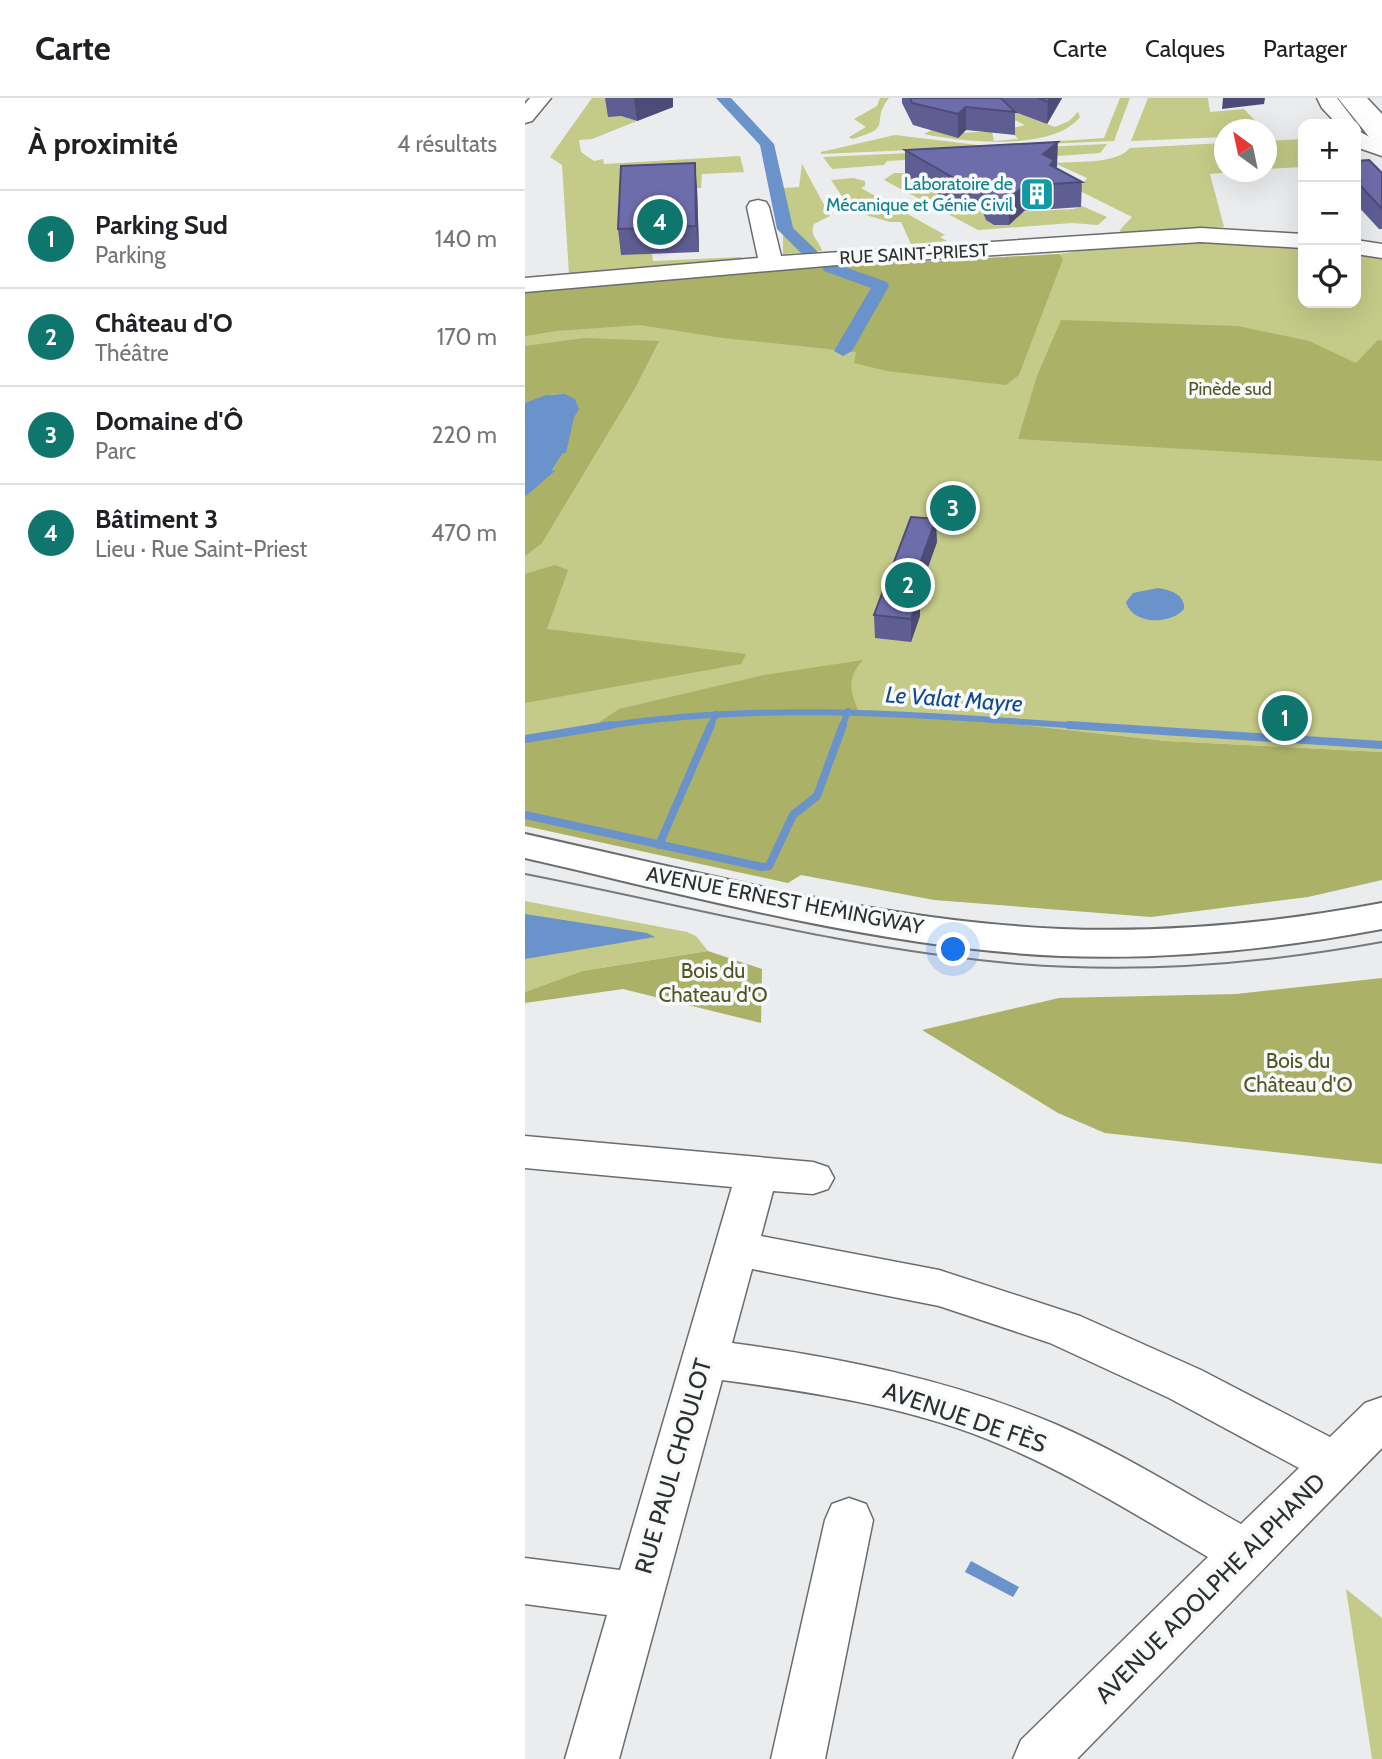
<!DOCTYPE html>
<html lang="fr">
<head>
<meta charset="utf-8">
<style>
  :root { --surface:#fff; --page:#f6f6f6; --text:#202124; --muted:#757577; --line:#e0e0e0; --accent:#0f766e }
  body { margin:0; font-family:Cabin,sans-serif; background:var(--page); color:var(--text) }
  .controls { position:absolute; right:21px; top:21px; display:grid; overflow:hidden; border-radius:14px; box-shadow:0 7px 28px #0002 }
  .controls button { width:63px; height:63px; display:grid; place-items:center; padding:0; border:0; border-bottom:2px solid var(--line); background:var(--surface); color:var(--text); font:35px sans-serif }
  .compass { position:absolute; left:689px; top:21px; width:63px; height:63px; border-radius:50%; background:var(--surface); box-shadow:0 7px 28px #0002; rotate:327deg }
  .you { position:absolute; left:429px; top:852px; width:24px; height:24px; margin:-18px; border:5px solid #fff; border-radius:50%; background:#1a73e8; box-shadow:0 0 0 10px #1a73e833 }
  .badge { display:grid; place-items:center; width:46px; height:46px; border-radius:50%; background:var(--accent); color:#fff; font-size:23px; font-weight:700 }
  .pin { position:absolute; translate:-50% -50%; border:4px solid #fff; box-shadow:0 2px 7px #0006 }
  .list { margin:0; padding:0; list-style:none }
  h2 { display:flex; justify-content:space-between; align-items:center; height:91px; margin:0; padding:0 28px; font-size:30px }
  h2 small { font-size:23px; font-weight:400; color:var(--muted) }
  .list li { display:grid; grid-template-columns:46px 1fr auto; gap:21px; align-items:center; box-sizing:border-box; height:98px; padding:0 28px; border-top:2px solid var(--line) }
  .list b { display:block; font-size:26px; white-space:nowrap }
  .list p { margin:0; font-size:23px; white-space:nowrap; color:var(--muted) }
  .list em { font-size:23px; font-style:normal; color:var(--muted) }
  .icon { flex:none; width:38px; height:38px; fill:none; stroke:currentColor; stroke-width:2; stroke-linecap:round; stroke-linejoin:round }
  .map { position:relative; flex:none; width:857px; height:1661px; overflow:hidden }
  header { display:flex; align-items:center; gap:42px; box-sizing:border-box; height:98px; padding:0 35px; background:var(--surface); border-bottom:2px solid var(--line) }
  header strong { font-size:33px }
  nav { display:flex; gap:38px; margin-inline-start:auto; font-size:24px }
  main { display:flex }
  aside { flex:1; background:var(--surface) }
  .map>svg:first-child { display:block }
  .green { fill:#c4ca87 }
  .forest { fill:#acb168 }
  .water { fill:#6a92cb }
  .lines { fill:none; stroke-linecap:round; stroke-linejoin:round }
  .stream-far1 { stroke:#6a92cb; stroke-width:6 }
  .stream { stroke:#6a92cb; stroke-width:8 }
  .canal { fill:#6a92cb; fill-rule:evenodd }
  .minor-casing { stroke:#6a6c6d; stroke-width:3 }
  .major-casing { stroke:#6a6c6d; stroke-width:4 }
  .minor { fill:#fff; fill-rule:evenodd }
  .major { fill:#fff; fill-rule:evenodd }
  .tram { stroke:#78797a; stroke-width:2 }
  .wall { fill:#5f5e93 }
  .shaded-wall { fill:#4d4c78 }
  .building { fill:#6e6dab; stroke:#4d4c78; stroke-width:2 }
  .labels { text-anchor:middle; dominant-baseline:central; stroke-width:7; stroke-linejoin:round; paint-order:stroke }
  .far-culture-label { font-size:18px; fill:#0d838f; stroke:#f7f9fb; text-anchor:end }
  .far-street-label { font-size:18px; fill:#2e2f2f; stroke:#f7f9fb }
  .far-park-label { font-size:18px; fill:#535620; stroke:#f7f9fb }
  .street-label { font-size:21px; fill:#2e2f2f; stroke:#f7f9fb }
  .park-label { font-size:21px; fill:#535620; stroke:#f7f9fb }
  .water-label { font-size:23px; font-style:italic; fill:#12488c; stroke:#f7f9fb }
  .near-street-label { font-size:24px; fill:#2e2f2f; stroke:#f7f9fb }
</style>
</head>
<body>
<header>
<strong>Carte</strong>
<nav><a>Carte</a><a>Calques</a><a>Partager</a></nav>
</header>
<main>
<aside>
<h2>À proximité<small>4 résultats</small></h2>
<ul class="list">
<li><span class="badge">1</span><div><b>Parking Sud</b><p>Parking</p></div><em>140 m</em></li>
<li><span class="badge">2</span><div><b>Château d'O</b><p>Théâtre</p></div><em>170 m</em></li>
<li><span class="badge">3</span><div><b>Domaine d'Ô</b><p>Parc</p></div><em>220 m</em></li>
<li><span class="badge">4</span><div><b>Bâtiment 3</b><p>Lieu · Rue Saint-Priest</p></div><em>470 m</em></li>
</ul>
</aside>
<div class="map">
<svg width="857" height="1661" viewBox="0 0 857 1661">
  <rect width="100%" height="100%" fill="#eaecee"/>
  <g class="green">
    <path d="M 67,0 L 106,0 L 83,18 L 96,18 L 112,23 L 67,41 L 54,42 L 56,54 L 69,63 L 78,61 L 79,66 L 215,58 L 219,74 L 177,76 L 176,90 L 172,90 L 127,156 L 128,163 L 216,159 L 217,162 L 44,176 L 37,67 L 25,59 Z"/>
    <path d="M 355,0 L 364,0 C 344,25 371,29 327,41 L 324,39 L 341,29 L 329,21 L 352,8 Z"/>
    <path d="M 595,0 L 605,0 L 589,43 L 296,56 L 296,54 L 370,37 L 461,48 L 579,40 Z"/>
    <path d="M 623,0 L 683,0 L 685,14 L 719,11 L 738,31 L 699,32 L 699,39 L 606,43 Z"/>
    <path d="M 486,9 L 492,15 L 530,29 L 544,23 L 553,14 L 555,19 C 528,54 437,44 399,36 L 415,28 L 414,34 C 422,37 454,33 467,34 L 469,43 L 493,41 L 484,31 L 500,27 L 477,16 Z"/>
    <path d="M 778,41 L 778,69 L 742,71 L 742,43 Z"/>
    <path d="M 699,45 L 699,74 L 710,74 L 685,76 L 699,129 L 596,135 L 595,132 L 607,119 L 553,92 L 562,80 L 529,65 C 550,63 590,67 605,50 Z"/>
    <path d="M 582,46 L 575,55 L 518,59 L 505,55 L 362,63 L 359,67 L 307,71 L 298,59 Z"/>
    <path d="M 277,66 L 305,118 L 289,126 C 284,139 294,141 297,153 L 258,156 L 258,90 L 274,89 Z"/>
    <path d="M 369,75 L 396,75 L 386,83 C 405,93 408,86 424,90 C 444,94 461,110 470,127 L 484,127 L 491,120 L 489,114 L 549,111 L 557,108 L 582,119 L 573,127 L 547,125 L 453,132 L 359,82 Z"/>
    <path d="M 328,80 L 340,83 L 340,88 L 336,90 L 420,137 L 415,139 L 422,143 L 386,146 L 376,124 L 365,124 L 327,113 L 306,82 Z"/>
    <path d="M 674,143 L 714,143 L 778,149 L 778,205 L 831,205 L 831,155 L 857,158 L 857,654 L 642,643 L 416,618 L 335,616 L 0,644 L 0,195 L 271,171 L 534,156 L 567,151 Z"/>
    <path d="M 0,803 L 162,834 L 171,838 L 183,853 L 57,873 L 0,894 Z"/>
    <path d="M 821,1491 L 857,1520 L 857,1661 L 847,1661 Z"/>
  </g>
  <g class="forest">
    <path d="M 534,156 L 538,161 L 494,277 L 481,287 L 362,273 L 329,265 L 331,254 L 198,240 L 115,227 L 31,233 L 0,238 L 0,195 L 271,171 Z"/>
    <path d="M 536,222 L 713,228 L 784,243 L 831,265 L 853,242 L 857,243 L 857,363 L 493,341 L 512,278 Z"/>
    <path d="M 60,240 L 134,243 L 109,292 L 17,445 L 0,458 L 0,399 L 29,374 L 27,373 L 38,355 L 41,354 L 49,320 L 54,311 L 40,296 L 26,296 L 0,305 L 0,248 Z"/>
    <path d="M 30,467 L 43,472 L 22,531 L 221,556 L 216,566 L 0,605 L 0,476 Z"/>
    <path d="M 338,562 C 321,581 325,594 335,616 L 416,618 L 642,643 L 857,654 L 857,782 L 783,799 L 626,819 L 409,802 L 276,777 L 263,785 L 0,728 L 0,638 L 73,625 L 94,611 L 239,577 Z"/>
    <path d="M 183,853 L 237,871 L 236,925 L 98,891 L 0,905 L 0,894 L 57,873 Z"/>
    <path d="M 857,880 L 857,1066 L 580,1035 L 533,1015 L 397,932 L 534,900 L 711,896 Z"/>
  </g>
  <g class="water">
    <path d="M 40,296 L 50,301 L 54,311 L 49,320 L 41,355 L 38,355 L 27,372 L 30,373 L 0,399 L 0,305 L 21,297 Z"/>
    <path d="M 633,490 C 645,492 660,496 659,511 C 646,527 607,527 601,504 L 608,495 Z"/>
    <path d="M 0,816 L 122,835 L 130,839 L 0,861 Z"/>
    <path d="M 446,1463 L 494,1489 L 488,1499 L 440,1474 Z"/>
  </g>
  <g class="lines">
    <g class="stream-far1">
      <path d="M 75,629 C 240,602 406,618 571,629"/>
      <path d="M 185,629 L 191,616"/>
      <path d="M 317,629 L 323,613"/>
    </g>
    <g class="stream">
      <path d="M 544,627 L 857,647"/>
      <path d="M 0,641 L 86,627"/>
      <path d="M 0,717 L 237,769 L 244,768 L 268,717 L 292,698 L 318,627"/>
      <path d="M 134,747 L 186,627"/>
    </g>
    <g class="canal">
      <path d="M 191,0 L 206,0 L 249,46 L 268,130 L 291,152 L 293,155 L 291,158 L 279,158 L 252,131 L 235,47 Z"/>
      <path d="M 305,164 L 362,184 L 364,188 L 327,253 L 318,258 L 309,253 L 346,190 L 299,173 L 297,169 L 299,165 Z"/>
    </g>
    <g class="minor-casing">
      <g id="minor">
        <path d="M 5,0 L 26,0 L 7,23 L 0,25 L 0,6 Z"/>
        <path d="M 792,0 L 812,0 L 832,26 L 812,26 L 797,10 Z"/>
        <path d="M 821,0 L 842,0 L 857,16 L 857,29 L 841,23 Z"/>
        <path d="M 831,32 L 857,45 L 857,58 L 831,49 Z"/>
        <path d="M 233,102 L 241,104 L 244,109 L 256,158 L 676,130 L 778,136 L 778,150 L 676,144 L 312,167 L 0,194 L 0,180 L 233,160 L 222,109 L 225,104 Z"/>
        <path d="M 831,142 L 857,146 L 857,160 L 831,156 Z"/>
        <path d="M 0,1038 L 288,1064 L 303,1069 L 309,1080 L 303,1091 L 288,1096 L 248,1093 L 236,1138 L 414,1172 L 555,1218 L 676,1272 L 805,1339 L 840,1305 L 857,1299 L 857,1350 L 552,1661 L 488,1661 L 496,1642 L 683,1459 C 611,1417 540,1372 462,1341 C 378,1308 286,1294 197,1282 L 94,1661 L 40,1661 L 82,1517 L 0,1506 L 0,1460 L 95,1472 L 207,1089 L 0,1070 ZM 227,1171 L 414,1208 L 525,1245 L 644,1300 L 774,1370 L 716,1426 C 655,1392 595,1354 530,1326 C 427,1282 317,1260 207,1245 Z"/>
        <path d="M 324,1400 L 341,1406 L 348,1422 L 300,1661 L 246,1661 L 300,1422 L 307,1406 Z"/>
      </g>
    </g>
    <g class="major-casing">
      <g id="major">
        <path d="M 813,0 L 834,0 L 857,27 L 857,46 L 849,45 Z"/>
        <path d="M 0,736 C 176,775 355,823 536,831 C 644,835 751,825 857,805 L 857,831 C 751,851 644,862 536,858 C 355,850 176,800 0,760 Z"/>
      </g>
    </g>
    <use href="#minor" class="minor"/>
    <use href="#major" class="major"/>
    <path class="tram" d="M 0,776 C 164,808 327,852 494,866 C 616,876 737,866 857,844"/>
  </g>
  <g class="wall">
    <path d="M 80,0 L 148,0 L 148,9 L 112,23 L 96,18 L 83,19 Z"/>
    <path d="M 377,0 L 537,0 L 522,26 L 490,14 L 490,37 L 441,32 L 433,40 L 388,27 L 377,5 Z"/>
    <path d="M 380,52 L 532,69 L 531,70 L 557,84 L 556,109 L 499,113 L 484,127 L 469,127 L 461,122 L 457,112 L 441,112 L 380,77 Z"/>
    <path d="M 831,63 L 857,75 L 857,131 L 854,131 L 831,106 Z"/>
    <path d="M 172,90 L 174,154 L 96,157 L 93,131 Z"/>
    <path d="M 412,444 L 394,494 L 395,518 L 386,544 L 350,540 L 349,517 Z"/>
  </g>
  <g class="shaded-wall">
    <path d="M 109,0 L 148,0 L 148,9 L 112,23 Z"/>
    <path d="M 525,0 L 537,0 L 522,26 L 523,4 Z"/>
    <path d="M 698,0 L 740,0 L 739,6 L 697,11 Z"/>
    <path d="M 441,9 L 441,32 L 433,40 L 433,16 Z"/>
    <path d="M 533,44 L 532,69 L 529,72 L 524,86 L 518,56 Z"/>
    <path d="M 170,65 L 172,90 L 174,154 L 171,128 Z"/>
    <path d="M 499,88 L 499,113 L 484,127 L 484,101 Z"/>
    <path d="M 411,421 L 412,444 L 386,517 L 385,493 Z"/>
    <path d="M 395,495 L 395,518 L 386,544 L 386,521 Z"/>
  </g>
  <g class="building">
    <path d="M 385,0 L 476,0 L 490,14 L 441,9 L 433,16 L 387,5 Z"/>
    <path d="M 513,0 L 525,0 L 523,4 Z"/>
    <path d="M 533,44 L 518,56 L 529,62 L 525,67 L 557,84 L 499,88 L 484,101 L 470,102 L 461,96 L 457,87 L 441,87 L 380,52 Z"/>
    <path d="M 844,62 L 857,75 L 857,111 L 831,83 L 831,63 Z"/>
    <path d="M 170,65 L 171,128 L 93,131 L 96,68 Z"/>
    <path d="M 386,419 L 411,421 L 385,493 L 395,495 L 386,521 L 349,517 Z"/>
  </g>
  <defs>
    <g id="building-square" transform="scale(1.75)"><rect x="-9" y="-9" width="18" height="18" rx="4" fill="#0f9aa8" stroke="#f7f9fb"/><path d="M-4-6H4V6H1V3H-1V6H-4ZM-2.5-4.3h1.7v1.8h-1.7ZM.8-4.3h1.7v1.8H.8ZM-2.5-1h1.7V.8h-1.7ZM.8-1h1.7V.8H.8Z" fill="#fff"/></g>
  </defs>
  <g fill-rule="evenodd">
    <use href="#building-square" x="512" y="96"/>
  </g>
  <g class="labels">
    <g class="far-culture-label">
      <text x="488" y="86">Laboratoire de<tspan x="488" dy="21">Mécanique et Génie Civil</tspan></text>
    </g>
    <g class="far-street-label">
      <text transform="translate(389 156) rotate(-3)">RUE SAINT-PRIEST</text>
    </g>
    <g class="far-park-label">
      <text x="705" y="291">Pinède sud</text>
    </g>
    <g class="street-label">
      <text transform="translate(260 802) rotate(11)">AVENUE ERNEST HEMINGWAY</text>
    </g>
    <g class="park-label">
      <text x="188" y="872">Bois du<tspan x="188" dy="24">Chateau d'O</tspan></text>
      <text x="773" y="962">Bois du<tspan x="773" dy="24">Château d'O</tspan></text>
    </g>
    <g class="water-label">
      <text transform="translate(429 601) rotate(4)">Le Valat Mayre</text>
    </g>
    <g class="near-street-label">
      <text transform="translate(440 1319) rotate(19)">AVENUE DE FÈS</text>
      <text transform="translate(148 1368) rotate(-74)">RUE PAUL CHOULOT</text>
      <text transform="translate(685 1490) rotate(-45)">AVENUE ADOLPHE ALPHAND</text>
    </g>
  </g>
</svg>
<div class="controls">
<button>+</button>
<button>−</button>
<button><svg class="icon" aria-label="locate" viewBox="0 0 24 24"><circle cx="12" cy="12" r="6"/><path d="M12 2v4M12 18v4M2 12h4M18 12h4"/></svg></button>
</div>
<svg class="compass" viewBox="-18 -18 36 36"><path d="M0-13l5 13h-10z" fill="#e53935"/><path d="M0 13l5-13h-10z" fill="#757577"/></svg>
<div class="you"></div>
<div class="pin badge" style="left:760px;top:620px">1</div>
<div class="pin badge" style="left:383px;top:487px">2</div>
<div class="pin badge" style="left:428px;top:410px">3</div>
<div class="pin badge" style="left:135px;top:124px">4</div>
</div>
</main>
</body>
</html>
